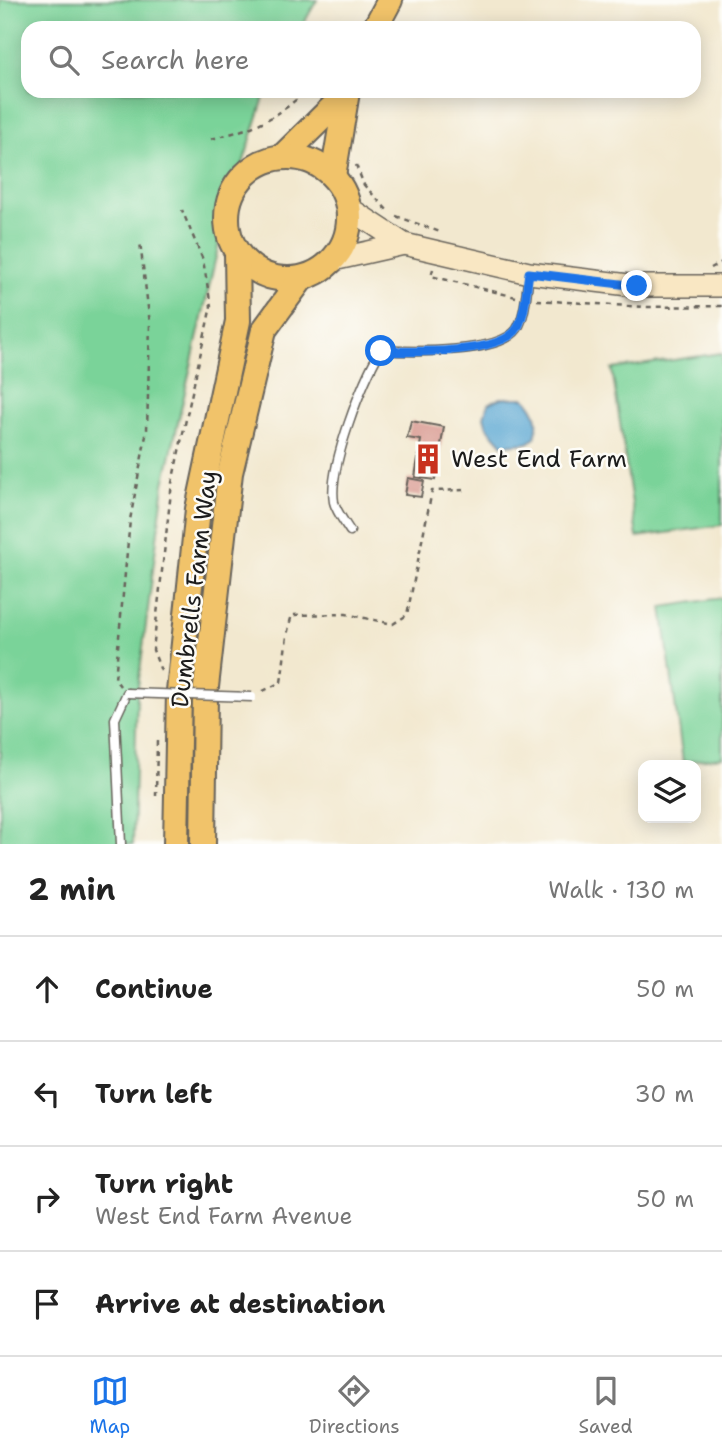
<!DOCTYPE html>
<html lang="en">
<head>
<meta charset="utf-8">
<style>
  :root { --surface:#fff; --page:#f6f6f6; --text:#222; --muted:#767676; --line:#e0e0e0; --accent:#1a73e8 }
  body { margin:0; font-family:"Shantell Sans",sans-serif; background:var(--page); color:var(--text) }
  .controls { position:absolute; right:21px; bottom:21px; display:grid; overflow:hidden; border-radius:14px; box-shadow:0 4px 18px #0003 }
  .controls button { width:63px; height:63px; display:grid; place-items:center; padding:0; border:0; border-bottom:2px solid var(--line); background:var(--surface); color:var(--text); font:35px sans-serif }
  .stop { position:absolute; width:21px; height:21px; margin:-16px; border:5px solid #1a73e8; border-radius:50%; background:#fff }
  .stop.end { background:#1a73e8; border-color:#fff; box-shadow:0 2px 7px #0008 }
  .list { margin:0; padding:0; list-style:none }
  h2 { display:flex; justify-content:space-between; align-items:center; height:91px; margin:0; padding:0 28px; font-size:30px }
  h2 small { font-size:23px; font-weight:400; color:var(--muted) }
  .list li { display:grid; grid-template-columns:46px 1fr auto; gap:21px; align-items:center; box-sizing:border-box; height:105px; padding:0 28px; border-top:2px solid var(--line) }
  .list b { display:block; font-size:26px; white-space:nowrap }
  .list p { margin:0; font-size:23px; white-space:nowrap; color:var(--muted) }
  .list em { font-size:23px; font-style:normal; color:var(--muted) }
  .icon { flex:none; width:38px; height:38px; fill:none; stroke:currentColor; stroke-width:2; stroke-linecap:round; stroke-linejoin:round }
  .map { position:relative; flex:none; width:722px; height:844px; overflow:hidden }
  .search { position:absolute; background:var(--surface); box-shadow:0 4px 18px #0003; left:21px; right:21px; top:21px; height:77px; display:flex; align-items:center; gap:18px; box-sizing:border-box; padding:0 24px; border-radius:21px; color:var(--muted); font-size:26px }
  .sheet { height:511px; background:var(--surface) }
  nav { display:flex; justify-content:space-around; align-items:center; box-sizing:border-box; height:98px; border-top:2px solid var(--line); background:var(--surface); font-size:19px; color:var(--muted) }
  nav a { display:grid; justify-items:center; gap:4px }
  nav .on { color:var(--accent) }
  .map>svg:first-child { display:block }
  .green { fill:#7ad399; stroke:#4b785a; stroke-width:2 }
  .water { fill:#59a6d2; stroke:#3a6177; stroke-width:2 }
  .building { fill:#d8978e }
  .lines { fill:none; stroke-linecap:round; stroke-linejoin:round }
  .lane-casing { stroke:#67635b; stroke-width:11 }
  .secondary-casing { stroke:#67635b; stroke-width:24 }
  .primary-casing { stroke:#67635b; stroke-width:28 }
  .path { stroke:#67635b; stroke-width:2.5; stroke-dasharray:5 5; stroke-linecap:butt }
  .lane { stroke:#fff; stroke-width:8 }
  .secondary { stroke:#f9e7c3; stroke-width:21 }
  .primary { stroke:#f1c36a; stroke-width:24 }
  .lane-bridge-casing { stroke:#67635b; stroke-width:11; stroke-linecap:butt }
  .lane-bridge { stroke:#fff; stroke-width:8 }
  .route { stroke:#1a73e8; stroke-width:9 }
  .labels { text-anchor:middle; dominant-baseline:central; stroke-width:5; stroke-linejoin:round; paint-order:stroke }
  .poi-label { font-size:24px; fill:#1c1c1c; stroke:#fdfcf7; text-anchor:start }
  .street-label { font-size:24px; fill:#1c1c1c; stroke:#fdfcf7 }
</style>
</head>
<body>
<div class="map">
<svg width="722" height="844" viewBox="0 0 722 844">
  <rect width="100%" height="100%" fill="#fdfcf7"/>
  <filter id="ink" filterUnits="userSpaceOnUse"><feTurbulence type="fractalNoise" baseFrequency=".0143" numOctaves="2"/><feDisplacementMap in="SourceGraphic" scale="14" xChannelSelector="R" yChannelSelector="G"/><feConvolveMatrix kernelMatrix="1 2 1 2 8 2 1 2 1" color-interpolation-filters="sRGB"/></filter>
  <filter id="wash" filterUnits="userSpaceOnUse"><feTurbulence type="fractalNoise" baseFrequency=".00686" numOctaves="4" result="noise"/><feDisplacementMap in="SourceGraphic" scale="28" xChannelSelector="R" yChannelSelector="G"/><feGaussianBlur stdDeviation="1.57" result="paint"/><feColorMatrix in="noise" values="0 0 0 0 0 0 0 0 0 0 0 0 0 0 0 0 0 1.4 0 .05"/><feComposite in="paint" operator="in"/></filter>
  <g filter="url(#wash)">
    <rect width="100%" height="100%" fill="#f2e8cf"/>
    <g class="green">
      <path d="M 0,0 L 317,0 L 301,28 L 28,28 L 28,91 L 266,91 L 222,230 L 164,484 L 137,694 L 133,844 L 0,844 Z"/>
      <path d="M 722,353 L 722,525 L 637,537 L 612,369 Z"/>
      <path d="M 722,598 L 722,757 L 683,762 L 662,607 Z"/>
    </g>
    <path class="water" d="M 500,398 L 525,398 C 537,411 540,421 535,438 L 528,443 L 503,445 L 487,427 L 484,417 L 488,404 Z"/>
    <g id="blocks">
      <g class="building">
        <path d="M 411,421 L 444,427 L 435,480 L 415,477 L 421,440 L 407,438 Z"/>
        <path d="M 408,478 L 424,481 L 421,497 L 405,495 Z"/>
      </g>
    </g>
  </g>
  <g filter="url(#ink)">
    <use href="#blocks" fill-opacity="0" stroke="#67635b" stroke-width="2"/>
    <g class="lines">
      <g class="lane-casing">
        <g id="lane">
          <path d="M 350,531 C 345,523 336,511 334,502 C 328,468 363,379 381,350 C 410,352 500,354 517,329 C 526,315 526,291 529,276"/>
          <path d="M 121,844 L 115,719 L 127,693"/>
        </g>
      </g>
      <g class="secondary-casing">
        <g id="secondary">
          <path d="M 349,208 L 404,244 L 529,273 L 637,286 L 722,286"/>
          <path d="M 333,260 L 404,244"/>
        </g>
      </g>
      <g class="primary-casing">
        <g id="primary">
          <path d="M 375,28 L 390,0"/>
          <path d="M 283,156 L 345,95"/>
          <circle cx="288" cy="218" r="61"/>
          <path d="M 333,176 L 347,92"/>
          <path d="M 176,844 L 179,691 L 198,509 L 238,321 L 237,253"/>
          <path d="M 203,844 L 205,696 L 230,473 L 264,330 L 302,278"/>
        </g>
      </g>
      <g class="path">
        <path d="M 211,139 C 254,128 273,121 306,91"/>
        <path d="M 356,165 L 364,185 L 388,211"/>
        <path d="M 396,216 L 443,233"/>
        <path d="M 711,268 L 722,262"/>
        <path d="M 433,269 L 431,276 L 516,297"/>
        <path d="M 537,300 L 644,307 L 722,306"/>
        <path d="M 161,671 L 153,650 L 172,483 L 211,306 L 203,260 L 182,210"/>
        <path d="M 120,686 L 115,679 L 130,520 L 147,430 L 150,324 L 140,242"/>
        <path d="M 263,691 L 281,682 C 285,659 285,637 292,615 L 346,614 L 393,624 L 407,615 L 432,491 L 465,490"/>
        <path d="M 156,796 L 157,740"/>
      </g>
      <use href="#lane" class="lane"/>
      <use href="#secondary" class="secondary"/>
      <use href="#primary" class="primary"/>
      <g class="lane-bridge-casing">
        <path id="lane-bridge" d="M 127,693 L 252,697"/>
      </g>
      <use href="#lane-bridge" class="lane-bridge"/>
    </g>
  </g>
  <g class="lines" filter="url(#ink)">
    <path class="route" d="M 381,351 C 410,352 503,355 518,327 C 526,311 526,290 529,273 L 637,286"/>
  </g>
  <defs>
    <g id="building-bare" transform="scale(2.415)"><path d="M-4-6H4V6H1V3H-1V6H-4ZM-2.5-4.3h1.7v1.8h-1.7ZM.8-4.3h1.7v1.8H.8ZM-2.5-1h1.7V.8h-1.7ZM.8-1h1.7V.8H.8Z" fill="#c8321e" stroke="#fdfcf7" stroke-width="2.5" paint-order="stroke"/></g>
  </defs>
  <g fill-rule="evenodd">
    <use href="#building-bare" x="428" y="459"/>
  </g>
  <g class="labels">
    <g class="poi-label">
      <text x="451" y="459">West End Farm</text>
    </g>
    <g class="street-label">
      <text transform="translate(194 589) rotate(-83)">Dumbrells Farm Way</text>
    </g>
  </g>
</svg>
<div class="controls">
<button><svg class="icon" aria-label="layers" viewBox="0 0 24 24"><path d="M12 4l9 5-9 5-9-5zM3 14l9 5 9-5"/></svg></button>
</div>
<div class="stop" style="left:381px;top:351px"></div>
<div class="stop end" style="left:637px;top:286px"></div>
<div class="search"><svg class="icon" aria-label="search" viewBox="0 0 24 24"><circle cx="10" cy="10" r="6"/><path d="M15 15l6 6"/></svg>Search here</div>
</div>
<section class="sheet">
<h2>2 min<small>Walk · 130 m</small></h2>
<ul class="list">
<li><svg class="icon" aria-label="ahead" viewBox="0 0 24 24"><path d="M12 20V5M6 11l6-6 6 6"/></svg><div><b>Continue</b></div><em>50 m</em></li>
<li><svg class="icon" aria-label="left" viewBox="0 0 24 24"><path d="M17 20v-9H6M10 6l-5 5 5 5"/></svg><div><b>Turn left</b></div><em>30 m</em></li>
<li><svg class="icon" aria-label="right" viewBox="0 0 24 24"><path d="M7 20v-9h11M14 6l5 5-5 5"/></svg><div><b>Turn right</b><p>West End Farm Avenue</p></div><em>50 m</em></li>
<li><svg class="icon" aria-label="arrive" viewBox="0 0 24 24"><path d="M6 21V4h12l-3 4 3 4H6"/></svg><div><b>Arrive at destination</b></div></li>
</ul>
</section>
<nav>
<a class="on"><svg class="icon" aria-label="map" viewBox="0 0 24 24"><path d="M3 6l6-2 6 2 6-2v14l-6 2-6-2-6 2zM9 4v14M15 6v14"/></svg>Map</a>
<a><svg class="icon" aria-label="directions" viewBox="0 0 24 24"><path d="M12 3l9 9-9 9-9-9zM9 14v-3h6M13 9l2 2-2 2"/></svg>Directions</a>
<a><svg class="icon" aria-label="saved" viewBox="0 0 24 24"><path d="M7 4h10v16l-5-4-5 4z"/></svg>Saved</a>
</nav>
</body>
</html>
